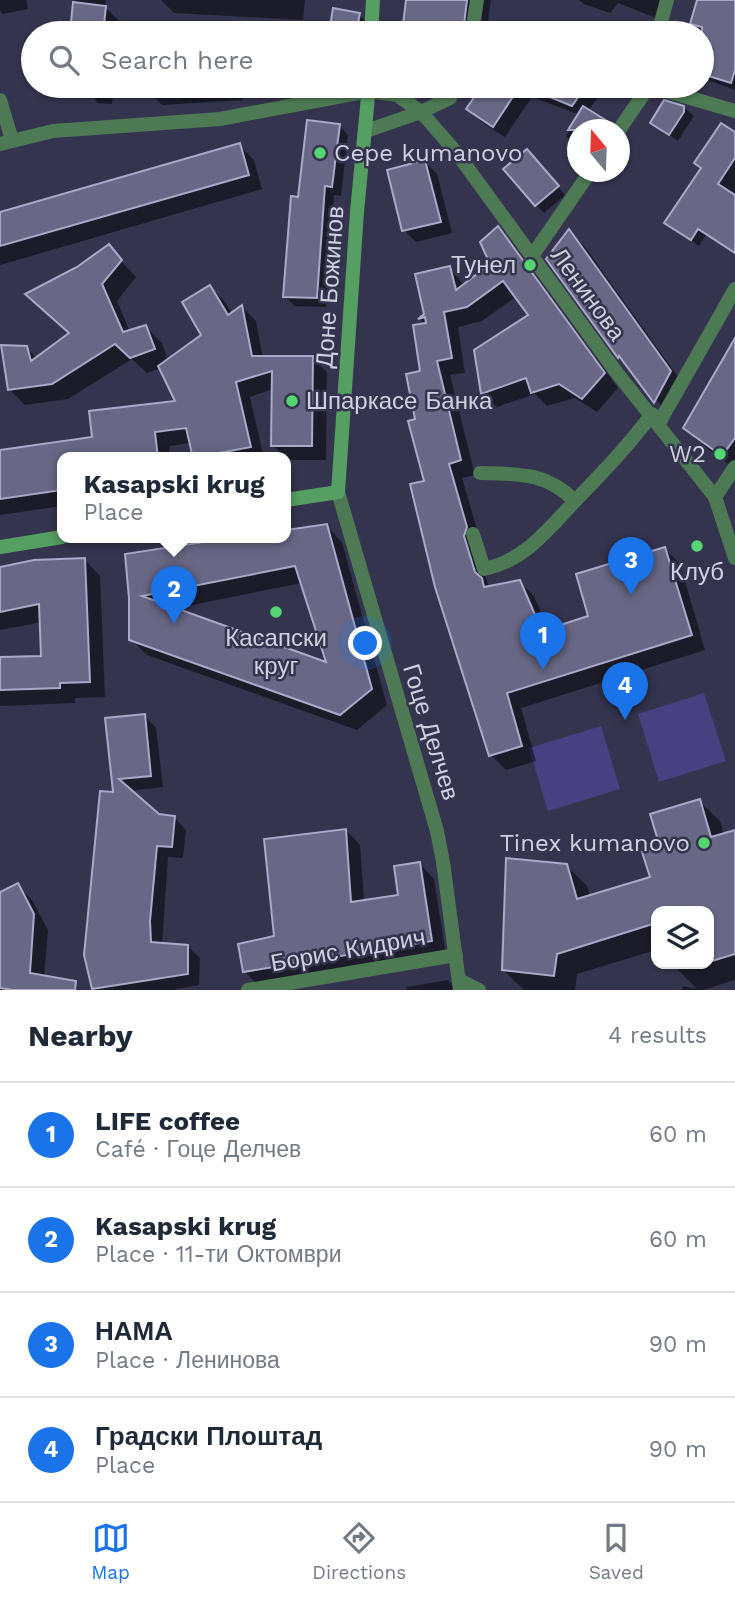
<!DOCTYPE html>
<html lang="en">
<head>
<meta charset="utf-8">
<style>
  :root { --surface:#fff; --page:#f2f2f3; --text:#1f2937; --muted:#747a83; --line:#e0e1e3; --accent:#1a73e8 }
  body { margin:0; font-family:"Work Sans",sans-serif; background:var(--page); color:var(--text) }
  .controls { position:absolute; right:21px; bottom:21px; display:grid; overflow:hidden; border-radius:14px; box-shadow:0 2px 5px #0004 }
  .controls button { width:63px; height:63px; display:grid; place-items:center; padding:0; border:0; border-bottom:2px solid var(--line); background:var(--surface); color:var(--text); font:35px sans-serif }
  .compass { position:absolute; left:567px; top:119px; width:63px; height:63px; border-radius:50%; background:var(--surface); box-shadow:0 2px 5px #0004; rotate:341deg }
  .you { position:absolute; left:366px; top:644px; width:24px; height:24px; margin:-18px; border:5px solid #fff; border-radius:50%; background:#1a73e8; box-shadow:0 0 0 10px #1a73e833 }
  .badge { display:grid; place-items:center; width:46px; height:46px; border-radius:50%; background:var(--accent); color:#fff; font-size:23px; font-weight:700 }
  .pin { position:absolute; translate:-50% -58px; filter:drop-shadow(0 2px 4px #0008) }
  .pin::after { content:''; position:absolute; top:37px; width:24px; height:21px; background:inherit; clip-path:polygon(0 0,100% 0,50% 100%) }
  .popup { position:absolute; left:57px; top:452px; width:234px; height:91px; box-sizing:border-box; display:grid; place-content:center; border-radius:14px; background:var(--surface); filter:drop-shadow(0 2px 5px #0005); font-size:23px; white-space:nowrap; color:var(--muted) }
  .popup b { font-size:26px; color:var(--text) }
  .popup::after { content:''; position:absolute; left:50%; top:100%; margin-left:-14px; border:14px solid transparent; border-top-color:var(--surface) }
  .list { margin:0; padding:0; list-style:none }
  h2 { display:flex; justify-content:space-between; align-items:center; height:91px; margin:0; padding:0 28px; font-size:30px }
  h2 small { font-size:23px; font-weight:400; color:var(--muted) }
  .list li { display:grid; grid-template-columns:46px 1fr auto; gap:21px; align-items:center; box-sizing:border-box; height:105px; padding:0 28px; border-top:2px solid var(--line) }
  .list b { display:block; font-size:26px; white-space:nowrap }
  .list p { margin:0; font-size:23px; white-space:nowrap; color:var(--muted) }
  .list em { font-size:23px; font-style:normal; color:var(--muted) }
  .icon { flex:none; width:38px; height:38px; fill:none; stroke:currentColor; stroke-width:2; stroke-linecap:round; stroke-linejoin:round }
  .map { position:relative; flex:none; width:735px; height:990px; overflow:hidden }
  .search { position:absolute; background:var(--surface); box-shadow:0 2px 5px #0004; left:21px; right:21px; top:21px; height:77px; display:flex; align-items:center; gap:18px; box-sizing:border-box; padding:0 24px; border-radius:38px; color:var(--muted); font-size:26px }
  .sheet { height:511px; background:var(--surface) }
  nav { display:flex; justify-content:space-around; align-items:center; box-sizing:border-box; height:98px; border-top:2px solid var(--line); background:var(--surface); font-size:19px; color:var(--muted) }
  nav a { display:grid; justify-items:center; gap:4px }
  nav .on { color:var(--accent) }
  .map>svg:first-child { display:block }
  .green { fill:#484080 }
  .shadow { fill:#0007; fill-rule:evenodd }
  .building { fill:#686785; stroke:#aaa9ca; stroke-width:2; fill-rule:evenodd }
  .lines { fill:none; stroke-linecap:round; stroke-linejoin:round }
  .minor { stroke:#4d7a54; stroke-width:14 }
  .tertiary { stroke:#4d7a54; stroke-width:14 }
  .secondary { stroke:#559f62; stroke-width:14 }
  .poi-dot { fill:#55d672; stroke:#35344e; stroke-width:2.5 }
  .labels { text-anchor:middle; dominant-baseline:central; stroke-width:5; stroke-linejoin:round; paint-order:stroke }
  .poi-label { font-size:24px; fill:#d0d0e1; stroke:#35344e; text-anchor:end }
  .street-label { font-size:24px; fill:#d0d0e1; stroke:#35344e }
</style>
</head>
<body>
<div class="map">
<svg width="735" height="990" viewBox="0 0 735 990">
  <rect width="100%" height="100%" fill="#35344e"/>
  <g class="green">
    <path d="M 704,693 L 726,761 L 659,782 L 638,714 Z"/>
    <path d="M 601,726 L 620,789 L 548,811 L 529,748 Z"/>
  </g>
  <g class="shadow">
    <path d="M 0,0 L 26,0 L 28,9 L 3,14 L 0,11 Z"/>
    <path d="M 75,0 L 106,0 L 105,7 L 121,23 L 119,33 L 72,33 Z"/>
    <path d="M 161,0 L 305,0 L 303,20 L 174,13 Z"/>
    <path d="M 408,0 L 491,0 L 486,33 L 404,33 Z"/>
    <path d="M 579,0 L 674,0 L 666,22 L 618,3 L 610,13 L 584,4 Z"/>
    <path d="M 707,0 L 735,0 L 735,90 L 702,78 L 702,33 L 691,33 L 694,25 L 692,23 Z"/>
    <path d="M 335,10 L 359,15 L 367,22 L 365,33 L 331,33 Z"/>
    <path d="M 83,86 L 114,86 L 112,104 L 98,103 Z"/>
    <path d="M 150,86 L 242,86 L 243,100 L 162,105 L 150,93 Z"/>
    <path d="M 484,86 L 644,86 L 640,102 L 606,86 L 588,111 L 615,130 L 578,130 L 578,147 L 566,136 L 580,115 L 532,97 L 505,137 L 480,121 L 469,109 Z"/>
    <path d="M 665,102 L 686,109 L 694,116 L 678,141 L 652,122 Z"/>
    <path d="M 339,125 L 348,135 L 341,196 L 334,195 L 326,307 L 295,306 L 285,297 L 299,199 Z"/>
    <path d="M 735,134 L 735,254 L 706,235 L 699,246 L 666,222 Z"/>
    <path d="M 239,145 L 254,160 L 262,189 L 0,265 L 0,214 Z"/>
    <path d="M 535,159 L 565,195 L 544,213 L 536,205 Z"/>
    <path d="M 425,162 L 437,174 L 452,233 L 416,242 L 404,230 Z"/>
    <path d="M 498,228 L 512,243 L 618,388 L 597,412 L 575,398 L 547,406 L 535,394 L 497,407 L 482,393 L 530,315 L 517,296 L 482,321 L 458,327 L 465,373 L 450,375 L 475,475 L 462,478 L 481,543 L 478,552 L 489,588 L 519,581 L 534,596 L 549,631 L 590,617 L 665,549 L 680,564 L 705,650 L 521,708 L 536,761 L 506,770 L 491,755 L 426,483 L 417,420 L 426,325 L 420,319 L 426,315 L 449,268 L 465,286 L 492,265 Z"/>
    <path d="M 569,231 L 585,247 L 686,388 L 671,417 L 619,357 L 548,259 Z"/>
    <path d="M 108,247 L 136,277 L 117,301 L 130,332 L 146,327 L 162,343 L 168,361 L 203,335 L 210,287 L 225,302 L 232,314 L 242,307 L 256,321 L 263,358 L 312,358 L 327,372 L 326,460 L 287,460 L 273,445 L 273,389 L 250,397 L 264,458 L 195,458 L 191,443 L 169,446 L 170,458 L 62,458 L 62,506 L 0,515 L 0,452 L 94,438 L 178,402 L 161,368 L 147,373 L 132,359 L 68,399 L 25,405 L 10,390 L 27,348 L 37,359 L 71,334 L 78,268 Z"/>
    <path d="M 735,341 L 735,469 L 705,447 L 686,427 Z"/>
    <path d="M 326,526 L 342,542 L 387,705 L 357,730 L 147,655 L 131,639 L 131,598 L 286,538 ZM 302,583 L 329,665 L 172,609 Z"/>
    <path d="M 85,560 L 100,576 L 105,697 L 75,698 L 75,703 L 0,706 L 0,659 L 43,657 L 42,622 L 0,630 L 0,569 Z"/>
    <path d="M 144,715 L 156,728 L 163,787 L 130,791 L 158,816 L 174,817 L 186,830 L 183,858 L 168,857 L 162,945 L 187,946 L 200,958 L 199,985 L 171,990 L 95,990 L 86,955 L 115,794 L 107,720 Z"/>
    <path d="M 699,801 L 720,821 L 724,835 L 735,832 L 735,980 L 703,990 L 682,990 L 683,986 L 697,989 L 678,970 L 676,964 L 709,964 L 709,911 L 656,911 L 656,950 L 577,974 L 575,990 L 524,990 L 503,970 L 566,865 L 587,886 L 590,897 L 652,878 L 662,848 Z"/>
    <path d="M 346,830 L 360,845 L 364,901 L 400,896 L 420,864 L 434,879 L 446,955 L 259,986 L 244,971 L 276,937 Z"/>
    <path d="M 17,885 L 32,900 L 48,930 L 44,977 L 63,990 L 0,990 L 0,894 Z"/>
    <path d="M 448,980 L 458,990 L 406,990 L 407,987 Z"/>
  </g>
  <g class="building">
    <path d="M 406,0 L 467,0 L 463,33 L 402,33 Z"/>
    <path d="M 697,0 L 735,0 L 735,70 L 731,83 L 702,74 L 702,27 L 690,24 Z"/>
    <path d="M 73,2 L 106,6 L 103,33 L 70,33 Z"/>
    <path d="M 333,8 L 360,13 L 356,33 L 329,33 Z"/>
    <path d="M 482,86 L 520,86 L 493,127 L 466,109 Z"/>
    <path d="M 523,86 L 586,86 L 572,106 Z"/>
    <path d="M 664,100 L 684,106 L 684,112 L 669,135 L 650,123 Z"/>
    <path d="M 583,106 L 612,124 L 609,130 L 568,130 Z"/>
    <path d="M 307,120 L 340,124 L 332,187 L 325,186 L 317,298 L 283,297 L 291,196 L 298,197 Z"/>
    <path d="M 721,123 L 735,132 L 735,158 L 718,184 L 735,195 L 735,253 L 698,229 L 691,240 L 664,223 L 701,168 L 694,163 Z"/>
    <path d="M 240,143 L 249,175 L 0,246 L 0,212 Z"/>
    <path d="M 527,149 L 559,186 L 535,206 L 503,169 Z"/>
    <path d="M 425,160 L 441,222 L 402,231 L 387,170 Z"/>
    <path d="M 498,226 L 605,373 L 582,399 L 559,384 L 531,393 L 526,378 L 481,394 L 474,350 L 528,315 L 503,281 L 467,307 L 444,312 L 452,358 L 437,361 L 461,460 L 449,464 L 467,527 L 464,536 L 475,572 L 482,578 L 484,587 L 520,580 L 542,631 L 588,616 L 576,574 L 665,547 L 692,635 L 507,693 L 522,746 L 489,756 L 435,587 L 410,484 L 424,481 L 408,421 L 415,419 L 406,374 L 420,371 L 413,325 L 426,323 L 425,317 L 418,319 L 424,314 L 415,274 L 450,266 L 456,290 L 490,264 L 480,242 Z"/>
    <path d="M 569,229 L 671,371 L 654,403 L 619,356 L 618,358 L 546,259 Z"/>
    <path d="M 109,244 L 122,260 L 102,284 L 123,332 L 146,325 L 155,349 L 130,358 L 115,344 L 52,384 L 8,390 L 1,345 L 27,346 L 31,361 L 69,333 L 25,294 L 77,267 Z"/>
    <path d="M 210,285 L 228,315 L 242,305 L 252,356 L 313,356 L 312,446 L 271,446 L 272,371 L 236,382 L 251,447 L 193,458 L 186,428 L 155,432 L 158,458 L 62,458 L 62,490 L 0,499 L 0,450 L 92,437 L 89,411 L 175,401 L 158,366 L 201,335 L 182,302 Z"/>
    <path d="M 735,338 L 735,438 L 722,456 L 683,428 Z"/>
    <path d="M 327,524 L 372,689 L 340,715 L 129,640 L 129,598 L 125,554 L 230,538 L 286,538 L 286,530 ZM 295,566 L 326,662 L 142,596 Z"/>
    <path d="M 85,558 L 90,682 L 60,683 L 60,688 L 0,690 L 0,657 L 41,656 L 39,604 L 0,612 L 0,567 L 34,560 Z"/>
    <path d="M 145,714 L 151,776 L 119,779 L 159,814 L 175,816 L 172,847 L 157,846 L 150,921 L 151,942 L 188,945 L 188,974 L 92,989 L 84,955 L 100,791 L 113,792 L 105,718 Z"/>
    <path d="M 700,799 L 711,837 L 735,830 L 735,954 L 709,962 L 709,911 L 656,911 L 656,923 L 557,954 L 554,976 L 502,970 L 506,858 L 567,864 L 577,899 L 650,877 L 642,852 L 660,847 L 650,814 Z"/>
    <path d="M 346,829 L 351,902 L 398,895 L 394,866 L 420,862 L 432,941 L 243,972 L 238,944 L 274,936 L 264,839 Z"/>
    <path d="M 18,883 L 34,914 L 30,973 L 76,981 L 75,990 L 13,990 L 0,988 L 0,892 Z"/>
  </g>
  <g class="lines">
    <g class="minor">
      <path d="M 472,33 L 477,0"/>
      <path d="M 658,33 L 667,0"/>
      <path d="M 649,86 L 735,111"/>
      <path d="M 0,100 L 12,140"/>
      <path d="M 619,130 L 649,86"/>
      <path d="M 366,131 L 421,112 L 450,98 L 455,86"/>
      <path d="M 0,144 L 53,131 L 220,119 L 369,91 L 397,95 L 421,112 L 456,152 L 617,373 L 715,497 L 735,558"/>
      <path d="M 532,256 L 590,172"/>
      <path d="M 659,423 L 735,289"/>
      <path d="M 480,473 C 519,474 546,472 575,501"/>
      <path d="M 715,497 L 735,467"/>
      <path d="M 473,534 L 484,569 C 525,561 549,528 577,499 C 603,472 629,445 652,414"/>
      <path d="M 461,981 L 479,990"/>
      <path d="M 248,990 L 456,955"/>
    </g>
    <path class="tertiary" d="M 338,492 L 437,831 L 443,862 L 460,990"/>
    <g class="secondary">
      <path d="M 371,33 L 373,0"/>
      <path d="M 286,500 L 338,492 L 357,212 L 369,86"/>
      <path d="M 0,547 L 62,537"/>
    </g>
  </g>
  <g class="poi-dot">
    <circle cx="320" cy="153" r="7"/>
    <circle cx="530" cy="265" r="7"/>
    <circle cx="292" cy="401" r="7"/>
    <circle cx="720" cy="454" r="7"/>
    <circle cx="697" cy="546" r="7"/>
    <circle cx="276" cy="612" r="7"/>
    <circle cx="704" cy="843" r="7"/>
  </g>
  <g class="labels">
    <g class="poi-label">
      <text x="334" y="153" text-anchor="start">Cepe kumanovo</text>
      <text x="516" y="265">Тунел</text>
      <text x="306" y="401" text-anchor="start">Шпаркасе Банка</text>
      <text x="706" y="454">W2</text>
      <text x="697" y="572" text-anchor="middle">Клуб</text>
      <text x="276" y="638" text-anchor="middle">Касапски<tspan x="276" dy="28">круг</tspan></text>
      <text x="690" y="843">Tinex kumanovo</text>
    </g>
    <g class="street-label">
      <text transform="translate(330 287) rotate(-86)">Доне Божинов</text>
      <text transform="translate(588 294) rotate(54)">Ленинова</text>
      <text transform="translate(431 732) rotate(73)">Гоце Делчев</text>
      <text transform="translate(348 950) rotate(-10)">Борис Кидрич</text>
    </g>
  </g>
</svg>
<div class="controls">
<button><svg class="icon" aria-label="layers" viewBox="0 0 24 24"><path d="M12 4l9 5-9 5-9-5zM3 14l9 5 9-5"/></svg></button>
</div>
<svg class="compass" viewBox="-18 -18 36 36"><path d="M0-13l5 13h-10z" fill="#e53935"/><path d="M0 13l5-13h-10z" fill="#747a83"/></svg>
<div class="you"></div>
<div class="pin badge" style="left:543px;top:670px">1</div>
<div class="pin badge" style="left:174px;top:624px">2</div>
<div class="popup"><b>Kasapski krug</b>Place</div>
<div class="pin badge" style="left:631px;top:595px">3</div>
<div class="pin badge" style="left:625px;top:720px">4</div>
<div class="search"><svg class="icon" aria-label="search" viewBox="0 0 24 24"><circle cx="10" cy="10" r="6"/><path d="M15 15l6 6"/></svg>Search here</div>
</div>
<section class="sheet">
<h2>Nearby<small>4 results</small></h2>
<ul class="list">
<li><span class="badge">1</span><div><b>LIFE coffee</b><p>Café · Гоце Делчев</p></div><em>60 m</em></li>
<li><span class="badge">2</span><div><b>Kasapski krug</b><p>Place · 11-ти Октомври</p></div><em>60 m</em></li>
<li><span class="badge">3</span><div><b>НАМА</b><p>Place · Ленинова</p></div><em>90 m</em></li>
<li><span class="badge">4</span><div><b>Градски Плоштад</b><p>Place</p></div><em>90 m</em></li>
</ul>
</section>
<nav>
<a class="on"><svg class="icon" aria-label="map" viewBox="0 0 24 24"><path d="M3 6l6-2 6 2 6-2v14l-6 2-6-2-6 2zM9 4v14M15 6v14"/></svg>Map</a>
<a><svg class="icon" aria-label="directions" viewBox="0 0 24 24"><path d="M12 3l9 9-9 9-9-9zM9 14v-3h6M13 9l2 2-2 2"/></svg>Directions</a>
<a><svg class="icon" aria-label="saved" viewBox="0 0 24 24"><path d="M7 4h10v16l-5-4-5 4z"/></svg>Saved</a>
</nav>
</body>
</html>
